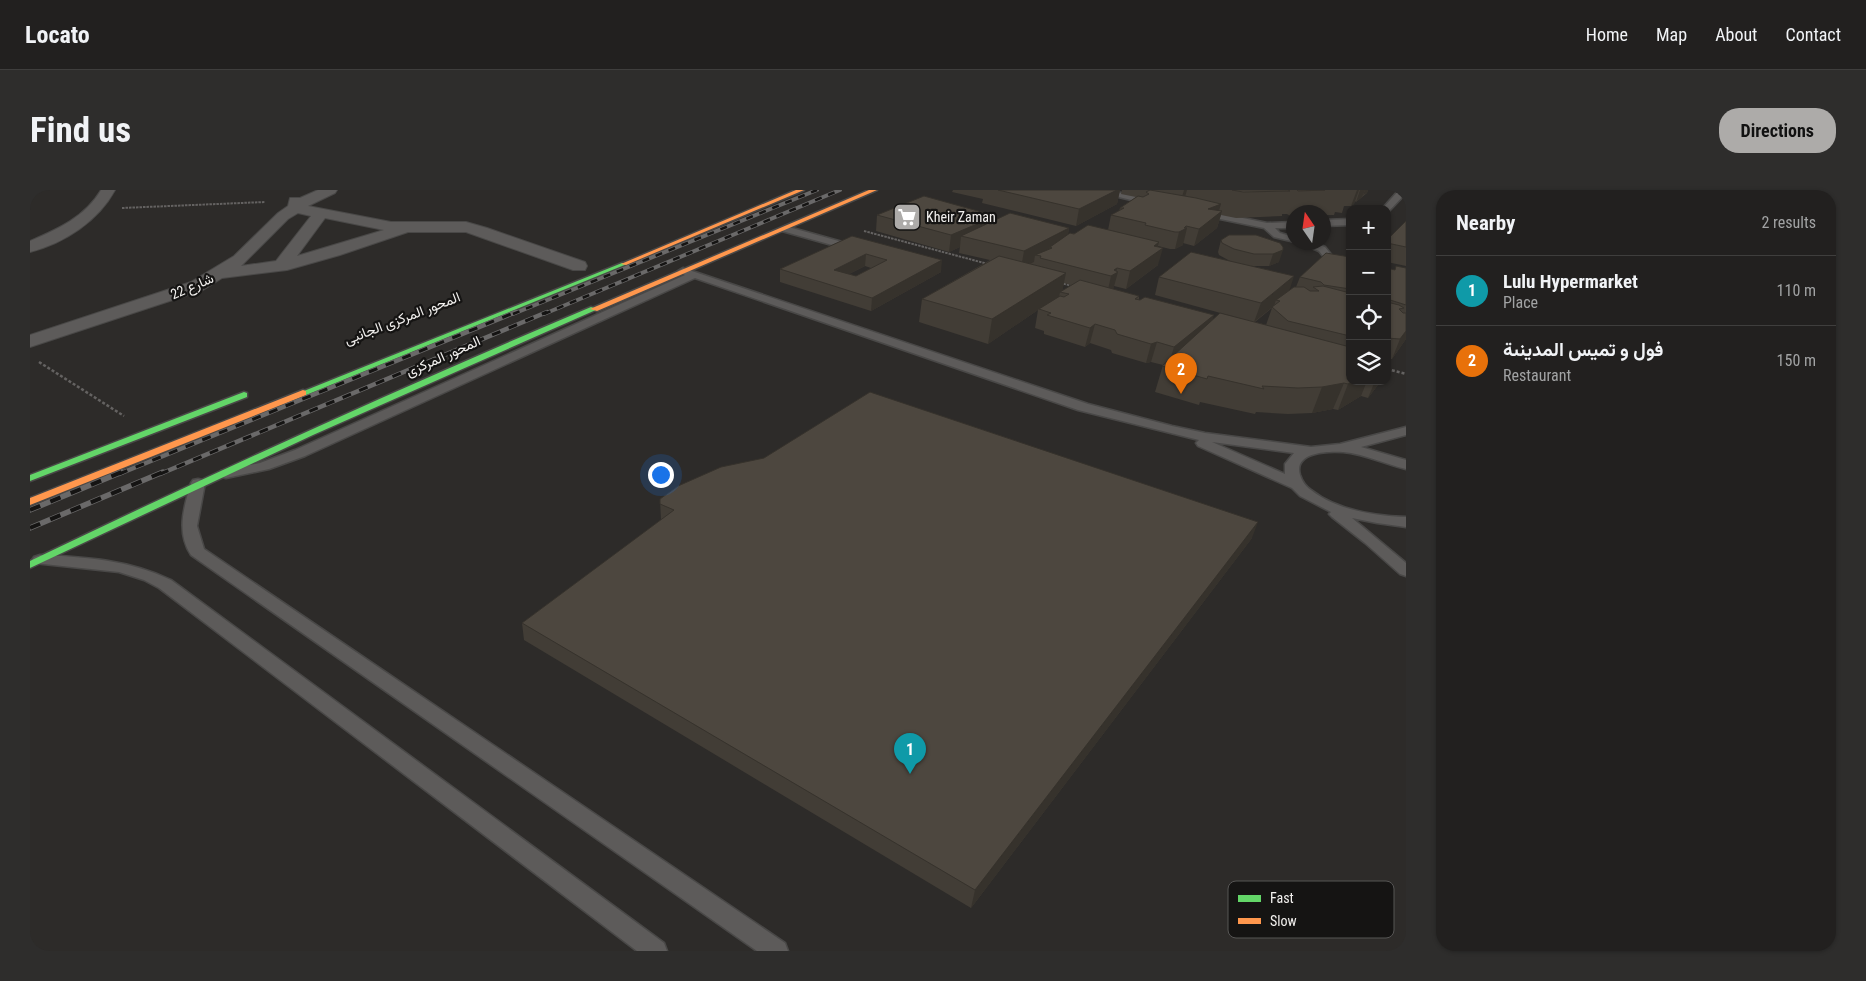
<!DOCTYPE html>
<html lang="en">
<head>
<meta charset="utf-8">
<style>
  :root { --surface:#22201f; --page:#2e2d2c; --text:#f1f3f6; --muted:#a2a3a4; --line:#3f3e3d; --accent:#adaba9 }
  body { margin:0; font-family:"Roboto Condensed",Vazirmatn,sans-serif; background:var(--page); color:var(--text) }
  .controls { position:absolute; right:15px; top:15px; display:grid; overflow:hidden; border-radius:10px; box-shadow:0 1px 4px #0004 }
  .controls button { width:45px; height:45px; display:grid; place-items:center; padding:0; border:0; border-bottom:1px solid var(--line); background:var(--surface); color:var(--text); font:25px sans-serif }
  .compass { position:absolute; left:1256px; top:15px; width:45px; height:45px; border-radius:50%; background:var(--surface); box-shadow:0 1px 4px #0004; rotate:347deg }
  .you { position:absolute; left:630px; top:284px; width:18px; height:18px; margin:-12px; border:4px solid #fff; border-radius:50%; background:#1a73e8; box-shadow:0 0 0 8px #1a73e833 }
  .badge { display:grid; place-items:center; width:32px; height:32px; border-radius:50%; background:var(--accent); color:#fff; font-size:16px; font-weight:700 }
  .pin { position:absolute; translate:-50% -41px; filter:drop-shadow(0 1px 2px #0008) }
  .pin::after { content:''; position:absolute; top:26px; width:18px; height:15px; background:inherit; clip-path:polygon(0 0,100% 0,50% 100%) }
  .list { margin:0; padding:0; list-style:none }
  h2 { display:flex; justify-content:space-between; align-items:center; height:65px; margin:0; padding:0 20px; font-size:21px }
  h2 small { font-size:16px; font-weight:400; color:var(--muted) }
  .list li { display:grid; grid-template-columns:32px 1fr auto; gap:15px; align-items:center; box-sizing:border-box; height:70px; padding:0 20px; border-top:1px solid var(--line) }
  .list b { display:block; font-size:19px; white-space:nowrap }
  .list p { margin:0; font-size:16px; white-space:nowrap; color:var(--muted) }
  .list em { font-size:16px; font-style:normal; color:var(--muted) }
  .icon { flex:none; width:28px; height:28px; fill:none; stroke:currentColor; stroke-width:2; stroke-linecap:round; stroke-linejoin:round }
  .map { position:relative; flex:none; width:1376px; height:761px; overflow:hidden; border-radius:20px }
  header { display:flex; align-items:center; gap:30px; box-sizing:border-box; height:70px; padding:0 25px; background:var(--surface); border-bottom:1px solid var(--line) }
  header strong { font-size:24px }
  nav { display:flex; gap:28px; margin-inline-start:auto; font-size:18px }
  .intro { display:flex; align-items:center; justify-content:space-between; box-sizing:border-box; height:120px; padding:0 30px }
  h1 { margin:0; font-size:35px }
  .button { padding:12px 22px; border-radius:20px; background:var(--accent); color:#111; font-size:18px; font-weight:700 }
  main { display:flex; gap:30px; padding:0 30px }
  aside { flex:1; background:var(--surface); border-radius:20px; box-shadow:0 1px 4px #0004 }
  .map>svg:first-child { display:block }
  .lines { fill:none; stroke-linecap:round; stroke-linejoin:round }
  .lane-casing { stroke:#494847; stroke-width:3 }
  .street-casing { stroke:#494847; stroke-width:2 }
  .fast-casing { stroke:#494847; stroke-width:3 }
  .slow-casing { stroke:#494847; stroke-width:3 }
  .path-far1 { stroke:#646261; stroke-width:2; stroke-dasharray:2.5 1; stroke-linecap:butt }
  .path { stroke:#646261; stroke-width:2.5; stroke-dasharray:3 2; stroke-linecap:butt }
  .lane { fill:#5d5b5a; fill-rule:evenodd }
  .street { fill:#5d5b5a; fill-rule:evenodd }
  .fast { fill:#63d668; fill-rule:evenodd }
  .slow { fill:#ff974d; fill-rule:evenodd }
  .rail-far2-casing { stroke:#6a6969; stroke-width:4 }
  .rail-far1-casing { stroke:#6a6969; stroke-width:4.5 }
  .rail-casing { stroke:#6a6969; stroke-width:5.5 }
  .rail-far2 { stroke:#151413; stroke-width:2.5; stroke-dasharray:7; stroke-linecap:butt }
  .rail-far1 { stroke:#151413; stroke-width:3; stroke-dasharray:9; stroke-linecap:butt }
  .rail { stroke:#151413; stroke-width:4; stroke-dasharray:11; stroke-linecap:butt }
  .wall { fill:#423d36; fill-rule:evenodd }
  .shaded-wall { fill:#36322c }
  .building { fill:#4d473f; stroke:#36322c; fill-rule:evenodd }
  .labels { text-anchor:middle; dominant-baseline:central; stroke-width:4.5; stroke-linejoin:round; paint-order:stroke }
  .far-poi-label { font-size:14px; fill:#f2f0ee; stroke:#151413; text-anchor:start }
  .far-street-label { font-size:14px; fill:#f2f0ee; stroke:#151413 }
  .key { fill:#151413; stroke:#575655; stroke-width:1 }
  .key-label { font-size:14px; fill:#f2f0ee }
</style>
</head>
<body>
<header>
<strong>Locato</strong>
<nav><a>Home</a><a>Map</a><a>About</a><a>Contact</a></nav>
</header>
<div class="intro"><h1>Find us</h1><a class="button">Directions</a></div>
<main>
<div class="map">
<svg width="1376" height="761" viewBox="0 0 1376 761">
  <rect width="100%" height="100%" fill="#2d2b29"/>
  <g class="lines">
    <g class="lane-casing">
      <g id="lane">
        <path d="M 1060,0 L 1076,0 L 1126,10 L 1130,13 L 1126,16 Z"/>
        <path d="M 1369,0 L 1376,0 L 1376,3 L 1359,21 L 1357,21 L 1357,19 L 1352,19 Z"/>
        <path d="M 1169,19 L 1237,33 L 1264,32 L 1264,38 L 1245,38 L 1250,43 L 1264,47 L 1264,52 L 1265,52 L 1244,47 L 1234,38 L 1166,24 L 1166,20 Z"/>
        <path d="M 1320,29 L 1320,35 L 1294,36 L 1294,30 Z"/>
        <path d="M 755,36 L 823,55 L 825,57 L 820,60 L 752,41 L 750,39 Z"/>
        <path d="M 1268,52 L 1283,52 L 1295,57 L 1303,67 L 1320,71 L 1320,77 L 1297,71 L 1289,61 Z"/>
        <path d="M 653,78 L 1058,214 L 1142,236 L 1175,243 L 1281,257 L 1310,254 L 1376,237 L 1376,245 L 1331,257 L 1376,270 L 1376,279 C 1355,274 1335,264 1313,262 C 1298,261 1263,262 1270,285 C 1272,291 1275,296 1281,300 C 1306,320 1345,326 1376,327 L 1376,337 L 1347,333 L 1322,328 L 1376,373 L 1376,386 L 1370,384 L 1335,353 L 1302,327 L 1299,324 L 1301,322 L 1270,306 L 1262,298 L 1168,256 L 1166,253 L 1169,250 L 1048,220 L 665,88 L 275,266 L 239,279 L 196,288 L 191,287 L 189,284 L 191,281 L 230,273 L 265,260 L 655,85 L 648,81 ZM 1182,252 L 1264,263 L 1255,274 L 1255,284 Z"/>
        <path d="M 168,289 L 173,290 L 175,293 L 167,336 L 174,359 L 755,753 L 758,761 L 727,761 L 161,365 C 146,342 154,317 161,293 L 163,290 Z"/>
        <path d="M 10,365 C 56,367 99,370 141,390 L 634,753 L 637,761 L 607,761 L 129,398 L 114,390 L 89,382 L 4,373 L 2,370 L 4,367 Z"/>
      </g>
    </g>
    <g class="street-casing">
      <g id="street">
        <path d="M 71,0 L 85,0 C 68,31 35,53 0,62 L 0,51 C 28,39 55,27 71,0 Z"/>
        <path d="M 288,0 L 307,0 L 305,3 L 278,16 L 361,32 L 436,32 L 457,38 L 555,72 L 557,76 L 555,80 L 543,80 L 436,42 L 378,42 L 310,65 L 257,80 L 192,88 L 173,100 L 0,157 L 0,145 L 161,92 L 204,66 L 248,23 L 258,16 L 260,8 L 270,8 ZM 268,23 L 281,26 L 246,71 L 211,76 L 258,29 ZM 295,28 L 354,40 L 267,66 Z"/>
      </g>
    </g>
    <g class="fast-casing">
      <g id="fast">
        <path d="M 592,73 L 597,74 L 276,205 L 270,205 L 269,203 Z"/>
        <path d="M 561,117 L 568,119 L 283,245 L 0,378 L 0,371 C 185,282 372,197 561,117 Z"/>
        <path d="M 214,202 L 217,203 L 217,207 L 0,291 L 0,285 Z"/>
      </g>
    </g>
    <g class="slow-casing">
      <g id="slow">
        <path d="M 766,0 L 774,0 L 596,75 L 591,74 Z"/>
        <path d="M 839,0 L 847,0 L 567,121 L 560,119 Z"/>
        <path d="M 273,200 L 276,201 L 276,205 L 0,315 L 0,308 Z"/>
      </g>
    </g>
    <g class="path-far1">
      <path d="M 92,18 L 235,12"/>
      <path d="M 834,41 L 958,74"/>
      <path d="M 1030,93 L 1043,96"/>
    </g>
    <g class="path">
      <path d="M 9,172 L 94,226"/>
      <path d="M 1357,179 L 1376,184"/>
    </g>
    <use href="#lane" class="lane"/>
    <use href="#street" class="street"/>
    <use href="#fast" class="fast"/>
    <use href="#slow" class="slow"/>
    <g class="rail-far2-casing">
      <g id="rail-far2">
        <path d="M 483,124 L 787,0"/>
        <path d="M 514,124 L 810,0"/>
      </g>
    </g>
    <g class="rail-far1-casing">
      <g id="rail-far1">
        <path d="M 89,284 L 486,122"/>
        <path d="M 130,284 L 517,122"/>
      </g>
    </g>
    <g class="rail-casing">
      <g id="rail">
        <path d="M 0,320 L 92,282"/>
        <path d="M 0,338 L 133,282"/>
      </g>
    </g>
    <use href="#rail-far2" class="rail-far2"/>
    <use href="#rail-far1" class="rail-far1"/>
    <use href="#rail" class="rail"/>
  </g>
  <g class="wall">
    <path d="M 923,0 L 1090,0 L 1087,14 L 1046,36 L 952,13 L 953,9 L 922,2 Z"/>
    <path d="M 1090,0 L 1338,0 L 1337,3 L 1326,12 L 1325,11 L 1324,14 L 1321,16 L 1314,16 L 1312,23 L 1305,22 L 1304,25 L 1294,25 L 1294,22 L 1264,22 L 1264,26 L 1260,26 L 1257,24 L 1252,24 L 1252,26 L 1206,28 L 1191,25 L 1187,38 L 1164,56 L 1153,53 L 1153,55 L 1145,59 L 1140,59 L 1128,56 L 1128,75 L 1096,99 L 1084,96 L 1083,99 L 1109,106 L 1109,110 L 1183,130 L 1216,130 L 1125,105 L 1129,87 L 1200,71 L 1189,65 L 1188,62 L 1191,50 L 1250,53 L 1249,72 L 1239,76 L 1220,76 L 1259,101 L 1266,97 L 1270,87 L 1320,67 L 1320,191 L 1351,191 L 1338,208 L 1331,206 L 1308,220 L 1303,219 L 1282,223 L 1258,224 L 1226,222 L 1225,224 L 1170,212 L 1169,215 L 1125,202 L 1133,175 L 1121,172 L 1116,173 L 1082,163 L 1081,160 L 1060,153 L 1055,157 L 1014,144 L 1014,141 L 1005,138 L 1008,120 L 958,154 L 889,132 L 892,109 L 960,70 L 929,63 L 930,57 L 919,62 L 846,41 L 847,25 L 965,30 L 1039,38 L 1038,44 L 1078,40 L 1081,25 L 1089,21 L 1090,18 L 1106,7 L 1091,4 L 1092,0 ZM 1034,93 L 1041,95 L 1032,101 ZM 1242,118 L 1236,135 L 1225,132 Z"/>
    <path d="M 1376,31 L 1376,76 L 1357,72 L 1357,50 Z"/>
    <path d="M 822,46 L 911,82 L 841,121 L 750,92 L 750,79 ZM 835,76 L 841,78 L 826,86 L 819,84 Z"/>
    <path d="M 1357,78 L 1365,80 L 1376,78 L 1376,149 L 1362,169 L 1360,169 L 1357,176 Z"/>
    <path d="M 630,309 L 1222,348 L 941,718 L 494,450 L 492,433 L 631,330 Z"/>
  </g>
  <g class="shaded-wall">
    <path d="M 1085,0 L 1090,0 L 1087,14 L 1046,36 L 1049,19 Z"/>
    <path d="M 1154,0 L 1157,0 L 1153,14 L 1149,17 Z"/>
    <path d="M 1327,0 L 1329,0 L 1324,14 L 1321,16 Z"/>
    <path d="M 1330,0 L 1335,0 L 1332,7 L 1326,12 Z"/>
    <path d="M 1335,0 L 1338,0 L 1337,3 L 1333,5 Z"/>
    <path d="M 1191,14 L 1188,24 L 1192,21 L 1187,38 L 1164,56 L 1169,39 L 1178,19 Z"/>
    <path d="M 966,26 L 963,42 L 931,46 L 930,57 L 919,62 L 921,45 Z"/>
    <path d="M 1156,36 L 1155,39 L 1157,38 L 1153,55 L 1145,59 L 1149,42 Z"/>
    <path d="M 1039,38 L 1036,55 L 1022,58 L 1020,57 L 1018,64 L 1005,65 L 1004,72 L 991,78 L 994,61 Z"/>
    <path d="M 1129,52 L 1126,63 L 1133,58 L 1128,75 L 1096,99 L 1100,81 L 1124,56 Z"/>
    <path d="M 1253,60 L 1249,72 L 1239,76 L 1243,64 Z"/>
    <path d="M 836,64 L 835,76 L 803,92 L 804,80 Z"/>
    <path d="M 912,70 L 911,82 L 841,121 L 842,108 Z"/>
    <path d="M 1087,78 L 1086,83 L 1088,82 L 1083,100 L 1077,104 L 1081,86 L 1084,80 Z"/>
    <path d="M 1036,83 L 1032,102 L 1030,102 L 1029,107 L 1009,119 L 1008,120 L 958,154 L 962,129 Z"/>
    <path d="M 1264,86 L 1258,105 L 1246,110 L 1244,116 L 1224,132 L 1231,113 Z"/>
    <path d="M 1184,125 L 1178,144 L 1138,177 L 1144,157 Z"/>
    <path d="M 1065,134 L 1060,153 L 1055,157 L 1060,138 Z"/>
    <path d="M 1376,141 L 1376,149 L 1362,169 L 1370,149 Z"/>
    <path d="M 1127,152 L 1121,172 L 1116,173 L 1121,154 Z"/>
    <path d="M 1323,191 L 1337,191 L 1331,206 L 1308,220 L 1318,194 Z"/>
    <path d="M 1345,191 L 1351,191 L 1338,208 Z"/>
    <path d="M 1314,193 L 1303,219 L 1282,223 L 1292,197 Z"/>
    <path d="M 1228,332 L 1222,348 L 941,718 L 945,700 Z"/>
  </g>
  <g class="building">
    <path d="M 968,0 L 1087,0 L 1049,19 Z"/>
    <path d="M 1120,0 L 1166,8 L 1191,14 L 1178,19 L 1192,21 L 1169,39 L 1156,36 L 1154,38 L 1157,38 L 1149,42 L 1145,42 L 1115,35 L 1116,33 L 1081,25 L 1094,18 L 1090,18 L 1108,6 L 1113,7 L 1119,4 L 1116,2 Z"/>
    <path d="M 1202,0 L 1258,0 L 1260,1 L 1213,2 Z"/>
    <path d="M 1267,0 L 1295,0 L 1268,1 Z"/>
    <path d="M 894,6 L 966,26 L 921,45 L 847,25 Z"/>
    <path d="M 980,23 L 1039,38 L 994,61 L 931,46 Z"/>
    <path d="M 1376,31 L 1376,57 L 1357,53 L 1357,50 Z"/>
    <path d="M 1058,35 L 1129,52 L 1124,56 L 1133,58 L 1100,81 L 1087,78 L 1084,80 L 1088,82 L 1081,86 L 1010,68 L 1011,66 L 1005,65 L 1022,58 L 1020,57 L 1040,43 L 1044,44 Z"/>
    <path d="M 1199,45 L 1226,45 L 1250,53 L 1253,57 L 1253,60 L 1243,64 L 1224,64 L 1204,59 L 1192,53 L 1191,50 Z"/>
    <path d="M 822,46 L 912,70 L 842,108 L 750,79 ZM 836,64 L 857,70 L 826,86 L 804,80 Z"/>
    <path d="M 1161,62 L 1264,86 L 1231,113 L 1129,87 Z"/>
    <path d="M 1296,63 L 1320,67 L 1320,99 L 1294,95 L 1291,92 L 1270,87 Z"/>
    <path d="M 969,66 L 1036,83 L 962,129 L 892,109 Z"/>
    <path d="M 1366,76 L 1376,78 L 1376,115 L 1357,109 L 1357,78 L 1365,80 Z"/>
    <path d="M 1050,90 L 1109,106 L 1105,109 L 1110,110 L 1115,107 L 1184,125 L 1144,157 L 1127,152 L 1121,154 L 1087,144 L 1085,140 L 1065,134 L 1060,138 L 1017,125 L 1021,123 L 1009,119 L 1030,106 L 1034,107 L 1039,104 L 1030,102 Z"/>
    <path d="M 1293,96 L 1320,103 L 1320,146 L 1258,131 L 1242,117 L 1250,111 L 1246,110 L 1264,97 L 1274,97 L 1280,101 L 1289,101 L 1283,97 Z"/>
    <path d="M 1357,112 L 1369,115 L 1374,118 L 1369,119 L 1373,123 L 1376,123 L 1376,141 L 1370,149 L 1357,148 Z"/>
    <path d="M 1190,123 L 1320,157 L 1320,191 L 1323,191 L 1318,194 L 1314,193 L 1292,197 L 1268,198 L 1232,196 L 1234,199 L 1178,186 L 1177,189 L 1132,176 Z"/>
    <path d="M 1357,167 L 1361,168 L 1357,172 Z"/>
    <path d="M 840,202 L 1228,332 L 945,700 L 492,433 L 644,320 L 630,314 L 630,309 L 648,296 L 691,277 L 734,268 Z"/>
  </g>
  <defs>
    <g id="supermarket-square" transform="scale(1.4375)"><rect x="-9" y="-9" width="18" height="18" rx="4" fill="#adaba9" stroke="#151413"/><path d="M-6-5.5h2.5l.6 2H6L4.5 2H-2.5L-4.4-4H-6ZM-1.5 3.2a1.3 1.3 0 1 0 .1 0ZM3 3.2a1.3 1.3 0 1 0 .1 0Z" fill="#fff"/></g>
  </defs>
  <g fill-rule="evenodd">
    <use href="#supermarket-square" x="877" y="27"/>
  </g>
  <g class="labels">
    <g class="far-poi-label">
      <text x="896" y="27">Kheir Zaman</text>
    </g>
    <g class="far-street-label">
      <text transform="translate(162 96) rotate(-23)">شارع 22</text>
      <text transform="translate(372 128) rotate(-21)">المحور المركزى الجانبى</text>
      <text transform="translate(413 166) rotate(-24)">المحور المركزى</text>
    </g>
  </g>
  <rect x="1198" y="691" width="166" height="57" rx="8" class="key"/>
  <rect x="1208" y="705" width="23" height="7" fill="#63d668"/>
  <rect x="1208" y="728" width="23" height="6" fill="#ff974d"/>
  <g class="key-label">
    <text x="1240" y="713">Fast</text>
    <text x="1240" y="736">Slow</text>
  </g>
</svg>
<div class="controls">
<button>+</button>
<button>−</button>
<button><svg class="icon" aria-label="locate" viewBox="0 0 24 24"><circle cx="12" cy="12" r="6"/><path d="M12 2v4M12 18v4M2 12h4M18 12h4"/></svg></button>
<button><svg class="icon" aria-label="layers" viewBox="0 0 24 24"><path d="M12 4l9 5-9 5-9-5zM3 14l9 5 9-5"/></svg></button>
</div>
<svg class="compass" viewBox="-18 -18 36 36"><path d="M0-13l5 13h-10z" fill="#e53935"/><path d="M0 13l5-13h-10z" fill="#a2a3a4"/></svg>
<div class="you"></div>
<div class="pin badge" style="left:880px;top:584px;background:#0f9aa8">1</div>
<div class="pin badge" style="left:1151px;top:204px;background:#e8710a">2</div>
</div>
<aside>
<h2>Nearby<small>2 results</small></h2>
<ul class="list">
<li><span class="badge" style="background:#0f9aa8">1</span><div><b>Lulu Hypermarket</b><p>Place</p></div><em>110 m</em></li>
<li><span class="badge" style="background:#e8710a">2</span><div><b>فول و تميس المدينىة</b><p>Restaurant</p></div><em>150 m</em></li>
</ul>
</aside>
</main>
</body>
</html>
